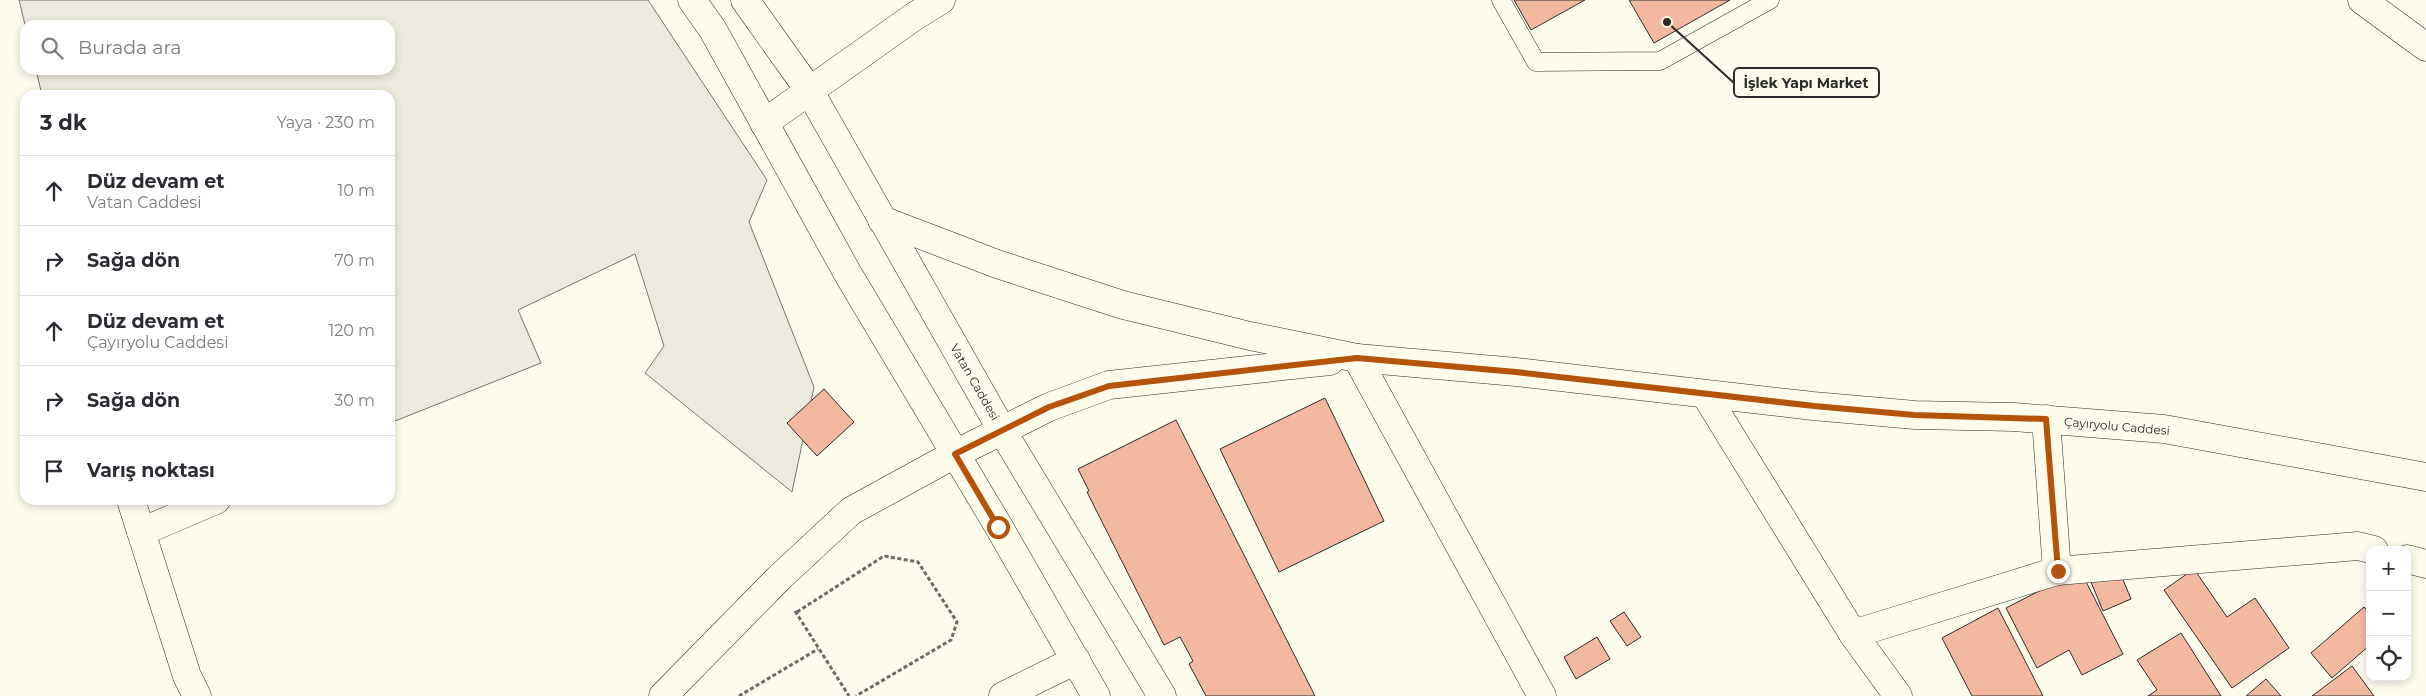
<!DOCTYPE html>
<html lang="tr">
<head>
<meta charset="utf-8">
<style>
  :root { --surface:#fff; --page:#f2f2f3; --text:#2b2b33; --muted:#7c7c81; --line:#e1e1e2 }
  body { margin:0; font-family:Montserrat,sans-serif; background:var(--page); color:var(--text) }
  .controls { position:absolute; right:15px; bottom:15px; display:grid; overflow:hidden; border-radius:10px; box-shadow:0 2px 8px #0003 }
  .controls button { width:45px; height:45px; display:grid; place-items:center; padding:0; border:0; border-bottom:1px solid var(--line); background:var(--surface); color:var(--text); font:25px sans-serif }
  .stop { position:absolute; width:15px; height:15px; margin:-11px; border:4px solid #b45309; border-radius:50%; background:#fff }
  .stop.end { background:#b45309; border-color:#fff; box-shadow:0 1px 5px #0008 }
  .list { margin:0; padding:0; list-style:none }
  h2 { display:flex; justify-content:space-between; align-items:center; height:65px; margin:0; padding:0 20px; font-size:21px }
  h2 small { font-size:16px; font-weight:400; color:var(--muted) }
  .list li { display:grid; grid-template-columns:32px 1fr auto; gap:15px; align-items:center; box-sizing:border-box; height:70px; padding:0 20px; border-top:1px solid var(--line) }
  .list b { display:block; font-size:19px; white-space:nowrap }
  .list p { margin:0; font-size:16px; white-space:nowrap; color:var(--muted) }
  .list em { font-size:16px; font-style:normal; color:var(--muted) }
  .icon { flex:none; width:28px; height:28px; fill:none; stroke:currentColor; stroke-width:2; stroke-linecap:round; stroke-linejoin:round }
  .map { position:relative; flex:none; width:2426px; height:696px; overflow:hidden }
  .search { position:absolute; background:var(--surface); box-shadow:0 2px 8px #0003; left:20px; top:20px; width:375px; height:55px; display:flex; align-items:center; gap:12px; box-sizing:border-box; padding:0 18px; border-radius:15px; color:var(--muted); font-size:19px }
  .panel { position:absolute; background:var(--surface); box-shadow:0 2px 8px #0003; left:20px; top:90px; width:375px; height:415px; border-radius:15px }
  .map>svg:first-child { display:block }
  .green { fill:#ecebdb; stroke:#74746e }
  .building { fill:#f2b8a0; stroke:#2b2b2b }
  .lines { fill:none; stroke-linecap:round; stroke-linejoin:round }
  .service-casing { stroke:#2b2b2b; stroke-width:19 }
  .minor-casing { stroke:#2b2b2b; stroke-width:29 }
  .tertiary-casing { stroke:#2b2b2b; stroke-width:29 }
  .secondary-casing { stroke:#2b2b2b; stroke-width:29 }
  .primary-casing { stroke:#2b2b2b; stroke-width:29 }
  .path { stroke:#6a6964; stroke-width:3; stroke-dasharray:4 2.5; stroke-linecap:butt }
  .service { stroke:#fdfbea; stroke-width:18 }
  .minor { stroke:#fdfbea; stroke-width:28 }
  .tertiary { stroke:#fdfbea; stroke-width:28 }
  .secondary { stroke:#fdfbea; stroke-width:28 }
  .primary { stroke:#fdfbea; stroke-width:28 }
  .route { stroke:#b45309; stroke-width:6 }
  .labels { text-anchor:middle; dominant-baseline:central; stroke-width:4; stroke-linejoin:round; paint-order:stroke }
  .street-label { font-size:12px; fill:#2b2b2b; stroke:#fdfbea }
  .leader { fill:none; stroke:#2b2b2b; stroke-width:2 }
  .callout-dot { fill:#2b2b2b; stroke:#fdfbea; stroke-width:2 }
  .callout { fill:#fdfbea; stroke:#2b2b2b; stroke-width:2 }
  .callout-label { font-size:14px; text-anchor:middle; font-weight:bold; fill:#2b2b2b }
</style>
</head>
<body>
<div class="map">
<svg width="2426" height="696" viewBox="0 0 2426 696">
  <rect width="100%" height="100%" fill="#fdfbea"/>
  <path class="green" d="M 19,0 L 648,0 L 767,180 L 749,222 L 814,387 L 792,492 L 645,373 L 664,346 L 635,254 L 518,310 L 541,363 L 390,423 L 390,95 L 42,95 L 36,70 L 390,70 L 390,25 L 25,25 Z"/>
  <g class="building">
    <path d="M 1514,0 L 1585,0 L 1531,30 Z"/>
    <path d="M 1629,0 L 1730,0 L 1654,43 Z"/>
    <path d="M 824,389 L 854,422 L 817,456 L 787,423 Z"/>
    <path d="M 1325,398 L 1384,521 L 1279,572 L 1220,449 Z"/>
    <path d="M 1176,420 L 1315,696 L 1206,696 L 1189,664 L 1193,661 L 1180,637 L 1164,645 L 1087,492 L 1089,491 L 1078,469 Z"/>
    <path d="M 2114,558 L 2131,599 L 2103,611 L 2086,570 Z"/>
    <path d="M 2194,569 L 2227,617 L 2255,598 L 2289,648 L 2232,688 L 2164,590 Z"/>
    <path d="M 2080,570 L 2123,654 L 2082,675 L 2069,650 L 2037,668 L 2006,608 Z"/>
    <path d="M 2364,607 L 2370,614 L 2370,645 L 2332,678 L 2311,653 Z"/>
    <path d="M 1998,608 L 2043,696 L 1972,696 L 1942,638 Z"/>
    <path d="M 1624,612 L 1641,637 L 1627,646 L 1610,621 Z"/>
    <path d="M 2181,633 L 2221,696 L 2148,696 L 2157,690 L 2137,660 Z"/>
    <path d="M 1597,637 L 1610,659 L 1576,679 L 1564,657 Z"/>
    <path d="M 2352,666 L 2374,696 L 2312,696 Z"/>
    <path d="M 2266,679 L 2281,696 L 2246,696 Z"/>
  </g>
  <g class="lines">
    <g class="service-casing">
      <path id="service" d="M 1501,0 L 1536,62 L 1660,61 L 1770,0"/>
    </g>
    <g class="minor-casing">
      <g id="minor">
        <path d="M 882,220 L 997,264 L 1123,305 L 1250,336 L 1357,358 L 1542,696"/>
        <path d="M 1705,394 L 1853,634 L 1898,696"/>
        <path d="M 2046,419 L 2057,571"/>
        <path d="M 131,500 L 187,676 L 197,696"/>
        <path d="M 141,532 L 216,500"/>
        <path d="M 2407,559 L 2426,564"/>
        <path d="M 1853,634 L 2057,571 L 2358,546 L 2374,550"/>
        <path d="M 663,696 L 778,579 L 851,511 L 955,454 L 1049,407 L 1109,385 L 1330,361"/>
        <path d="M 1003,696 L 1076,660"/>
      </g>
    </g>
    <g class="tertiary-casing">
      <path id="tertiary" d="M 1357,358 L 1516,372 L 1813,406 L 1915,415 L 2014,417 L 2164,429 L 2426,477"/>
    </g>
    <g class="secondary-casing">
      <g id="secondary">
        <path d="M 692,0 L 713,30 L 848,274 L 999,527 L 1096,696"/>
        <path d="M 745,0 L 809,90 L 1003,432 L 1162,696"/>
        <path d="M 764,123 L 915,16 L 941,0"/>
      </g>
    </g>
    <g class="primary-casing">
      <path id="primary" d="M 2362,0 L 2426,47"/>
    </g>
    <g class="path">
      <path d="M 795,611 L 849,696"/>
      <path d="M 797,612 L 884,556 L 918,562 L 957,622 L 951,640 L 856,696"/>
      <path d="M 739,696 L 818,649"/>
    </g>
    <use href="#service" class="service"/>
    <use href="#minor" class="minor"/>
    <use href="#tertiary" class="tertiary"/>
    <use href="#secondary" class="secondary"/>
    <use href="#primary" class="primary"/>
  </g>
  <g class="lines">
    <path class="route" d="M 998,527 L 955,454 L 1049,407 L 1109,386 L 1357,358 L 1516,372 L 1814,406 L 1914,415 L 2046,419 L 2058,571"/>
  </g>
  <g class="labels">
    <g class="street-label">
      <text transform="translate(975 382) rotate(60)">Vatan Caddesi</text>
      <text transform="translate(2117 426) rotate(5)">Çayıryolu Caddesi</text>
    </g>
  </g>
  <path class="leader" d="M1667 22L1734 83"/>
  <circle class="callout-dot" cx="1667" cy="22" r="5"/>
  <rect class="callout" x="1734" y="68" width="145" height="29" rx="5"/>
  <g class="callout-label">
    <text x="1806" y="88">İşlek Yapı Market</text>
  </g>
</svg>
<div class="controls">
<button>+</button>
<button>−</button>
<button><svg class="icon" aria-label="locate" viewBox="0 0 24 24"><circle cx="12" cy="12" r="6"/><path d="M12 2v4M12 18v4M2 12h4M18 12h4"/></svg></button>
</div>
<div class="stop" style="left:998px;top:527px"></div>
<div class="stop end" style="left:2058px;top:571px"></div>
<div class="search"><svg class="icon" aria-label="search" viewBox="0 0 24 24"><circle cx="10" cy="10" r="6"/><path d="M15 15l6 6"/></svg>Burada ara</div>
<section class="panel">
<h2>3 dk<small>Yaya · 230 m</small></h2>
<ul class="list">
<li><svg class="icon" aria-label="ahead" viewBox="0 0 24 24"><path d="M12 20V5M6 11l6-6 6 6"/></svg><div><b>Düz devam et</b><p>Vatan Caddesi</p></div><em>10 m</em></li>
<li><svg class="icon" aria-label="right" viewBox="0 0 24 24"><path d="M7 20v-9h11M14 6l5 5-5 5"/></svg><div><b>Sağa dön</b></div><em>70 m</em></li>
<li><svg class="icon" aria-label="ahead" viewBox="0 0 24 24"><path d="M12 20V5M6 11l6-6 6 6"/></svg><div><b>Düz devam et</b><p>Çayıryolu Caddesi</p></div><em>120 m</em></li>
<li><svg class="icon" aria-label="right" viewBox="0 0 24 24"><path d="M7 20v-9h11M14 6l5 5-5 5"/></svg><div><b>Sağa dön</b></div><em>30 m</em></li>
<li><svg class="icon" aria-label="arrive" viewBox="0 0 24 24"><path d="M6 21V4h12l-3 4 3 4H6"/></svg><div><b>Varış noktası</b></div></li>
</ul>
</section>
</div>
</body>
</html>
